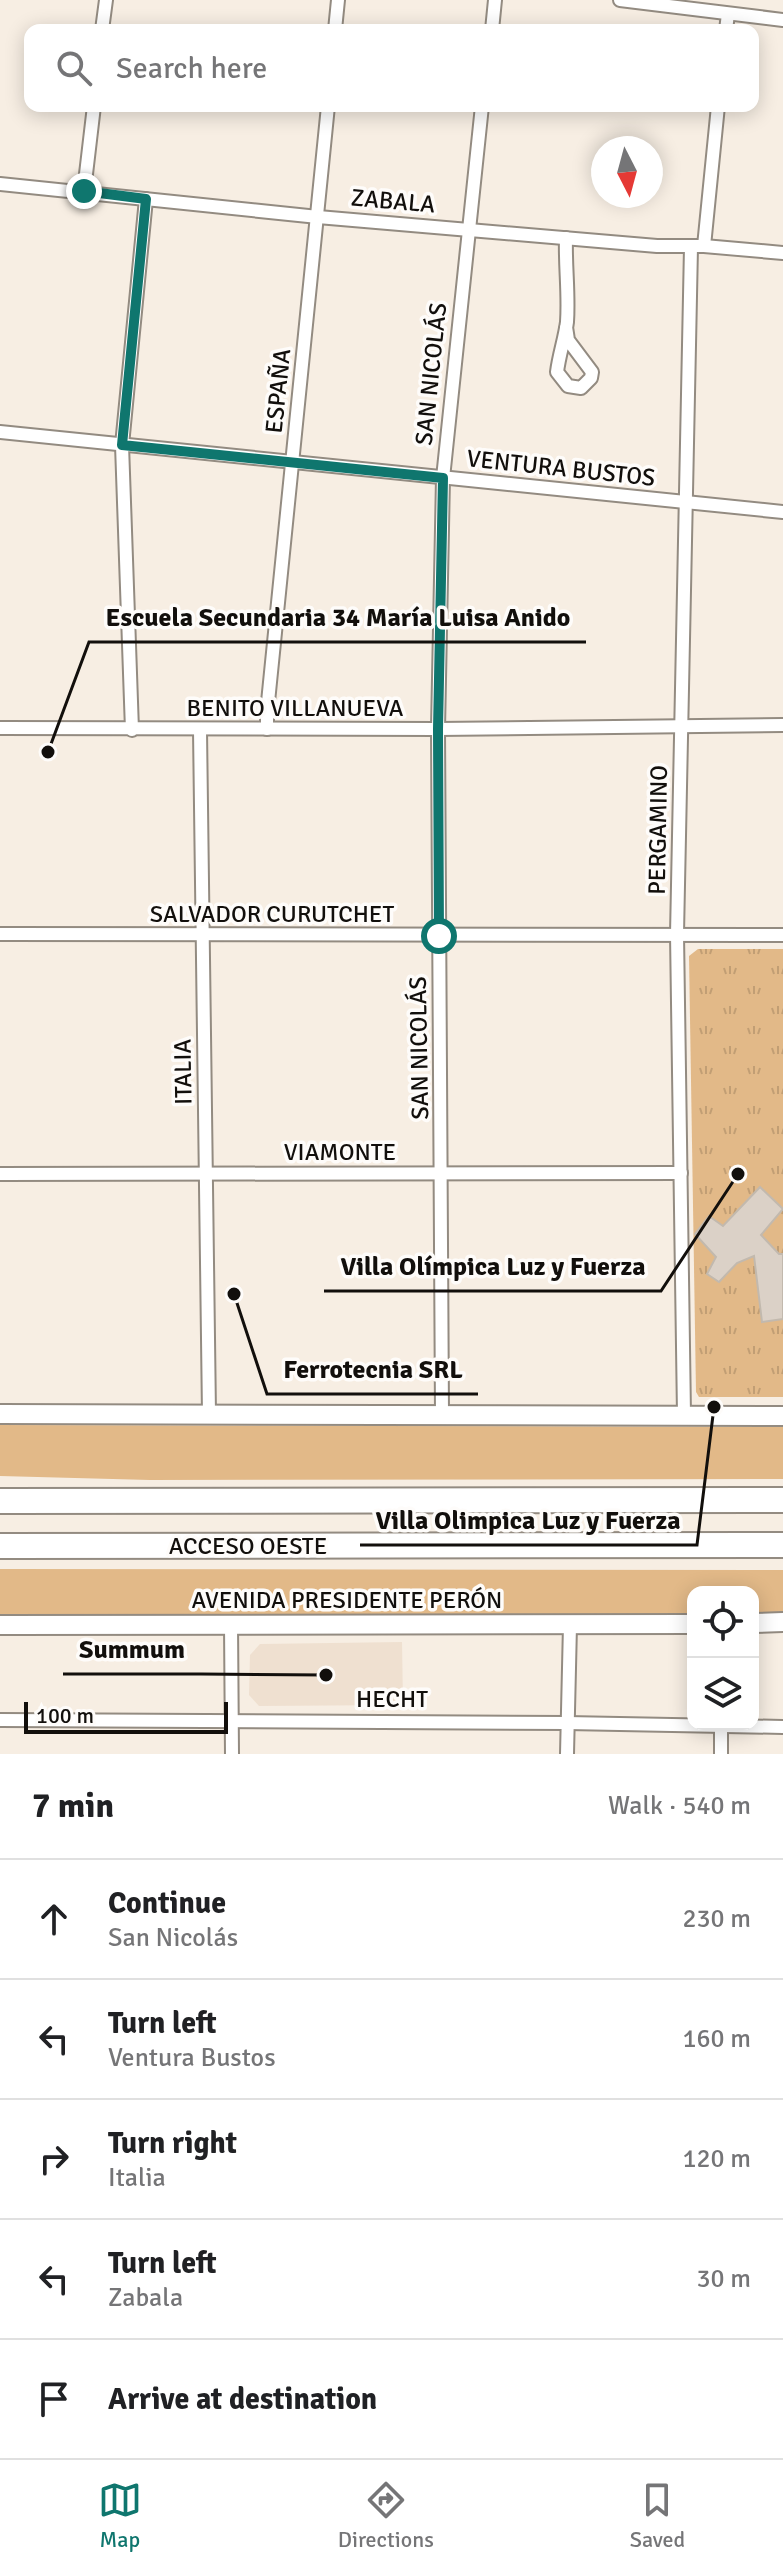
<!DOCTYPE html>
<html lang="en">
<head>
<meta charset="utf-8">
<style>
  :root { --surface:#fff; --page:#f6f6f6; --text:#202124; --muted:#757577; --line:#e0e0e0; --accent:#0f766e }
  body { margin:0; font-family:Signika,sans-serif; background:var(--page); color:var(--text) }
  .controls { position:absolute; right:24px; bottom:24px; display:grid; overflow:hidden; border-radius:16px; box-shadow:0 4px 20px #0003 }
  .controls button { width:72px; height:72px; display:grid; place-items:center; padding:0; border:0; border-bottom:2px solid var(--line); background:var(--surface); color:var(--text); font:40px sans-serif }
  .compass { position:absolute; left:591px; top:136px; width:72px; height:72px; border-radius:50%; background:var(--surface); box-shadow:0 4px 20px #0003; rotate:174deg }
  .scale { position:absolute; left:24px; bottom:20px; width:204px; box-sizing:border-box; padding-left:8px; border:4px solid #120f0c; border-top:0; font-size:22px; line-height:28px; white-space:nowrap; color:#120f0c; -webkit-text-stroke:6px #fefcfa; paint-order:stroke }
  .stop { position:absolute; width:24px; height:24px; margin:-18px; border:6px solid #0f766e; border-radius:50%; background:#fff }
  .stop.end { background:#0f766e; border-color:#fff; box-shadow:0 2px 8px #0008 }
  .list { margin:0; padding:0; list-style:none }
  h2 { display:flex; justify-content:space-between; align-items:center; height:104px; margin:0; padding:0 32px; font-size:34px }
  h2 small { font-size:26px; font-weight:400; color:var(--muted) }
  .list li { display:grid; grid-template-columns:52px 1fr auto; gap:24px; align-items:center; box-sizing:border-box; height:120px; padding:0 32px; border-top:2px solid var(--line) }
  .list b { display:block; font-size:30px; white-space:nowrap }
  .list p { margin:0; font-size:26px; white-space:nowrap; color:var(--muted) }
  .list em { font-size:26px; font-style:normal; color:var(--muted) }
  .icon { flex:none; width:44px; height:44px; fill:none; stroke:currentColor; stroke-width:2; stroke-linecap:round; stroke-linejoin:round }
  .map { position:relative; flex:none; width:783px; height:1754px; overflow:hidden }
  .search { position:absolute; background:var(--surface); box-shadow:0 4px 20px #0003; left:24px; right:24px; top:24px; height:88px; display:flex; align-items:center; gap:20px; box-sizing:border-box; padding:0 28px; border-radius:16px; color:var(--muted); font-size:30px }
  .sheet { height:704px; background:var(--surface) }
  nav { display:flex; justify-content:space-around; align-items:center; box-sizing:border-box; height:112px; border-top:2px solid var(--line); background:var(--surface); font-size:22px; color:var(--muted) }
  nav a { display:grid; justify-items:center; gap:4px }
  nav .on { color:var(--accent) }
  .map>svg:first-child { display:block }
  .built { fill:#efe0d0 }
  .green { fill:#e2b988 }
  .park { fill:url(#park-tufts) }
  .building { fill:#dbd1c7; stroke:#c2b9ae; stroke-width:2 }
  .lines { fill:none; stroke-linecap:round; stroke-linejoin:round }
  .street-casing { stroke:#938b81; stroke-width:16 }
  .secondary-casing { stroke:#938b81; stroke-width:22 }
  .highway-casing { stroke:#938b81; stroke-width:28 }
  .street { stroke:#fff; stroke-width:12 }
  .secondary { stroke:#fff; stroke-width:18 }
  .highway { stroke:#fff; stroke-width:24 }
  .route { stroke:#0f766e; stroke-width:10 }
  .labels { text-anchor:middle; dominant-baseline:central; stroke-width:7; stroke-linejoin:round; paint-order:stroke }
  .street-label { font-size:24px; fill:#120f0c; stroke:#fefcfa }
  .leader { fill:none; stroke:#120f0c; stroke-width:3 }
  .callout-dot { fill:#120f0c; stroke:#fefcfa; stroke-width:3 }
  .callout-label { font-size:26px; text-anchor:middle; font-weight:bold; fill:#120f0c; stroke:#fefcfa; stroke-width:7; stroke-linejoin:round; paint-order:stroke }
</style>
</head>
<body>
<div class="map">
<svg width="783" height="1754" viewBox="0 0 783 1754">
  <defs>
    <pattern id="park-tufts" width="24" height="20" patternUnits="userSpaceOnUse" patternTransform="scale(2)"><rect width="24" height="20" fill="#e2b988"/><path d="M3 7l-1-3M5 7V3M7 7l1-3M15 17l-1-3M17 17v-4M19 17l1-3" fill="none" stroke="#c19e74"/></pattern>
  </defs>
  <rect width="100%" height="100%" fill="#f7eee3"/>
  <path class="built" d="M 402,1642 L 403,1705 L 259,1706 L 249,1695 L 250,1655 L 260,1644 Z"/>
  <g class="green">
    <path d="M 0,1425 L 783,1427 L 783,1479 L 150,1480 L 0,1476 Z"/>
    <path d="M 0,1569 L 783,1570 L 783,1616 L 753,1617 L 753,1592 L 693,1592 L 693,1617 L 0,1618 Z"/>
  </g>
  <path class="park" d="M 698,949 L 783,949 L 783,1397 L 699,1397 L 696,1392 L 689,956 Z"/>
  <path class="building" d="M 760,1187 L 783,1209 L 761,1235 L 779,1254 L 783,1254 L 783,1319 L 762,1322 L 754,1256 L 737,1263 L 719,1282 L 707,1274 L 716,1257 L 695,1234 L 709,1216 L 723,1226 Z"/>
  <g class="lines">
    <g class="street-casing">
      <g id="street">
        <path d="M 620,0 L 783,20"/>
        <path d="M 102,30 L 106,0"/>
        <path d="M 335,30 L 338,0"/>
        <path d="M 492,30 L 495,0"/>
        <path d="M 726,30 L 728,14"/>
        <path d="M 0,184 L 318,217 L 657,246 L 704,246 L 783,253"/>
        <path d="M 84,191 L 94,106"/>
        <path d="M 566,238 C 565,266 569,293 567,322 C 565,338 559,355 557,372 L 568,386 L 581,388 L 591,378 L 592,372 L 568,340 L 566,327"/>
        <path d="M 704,246 L 718,106"/>
        <path d="M 0,432 L 783,512"/>
        <path d="M 0,728 L 438,729 L 783,725"/>
        <path d="M 267,729 L 267,712 L 328,106"/>
        <path d="M 132,730 L 122,445 L 146,199"/>
        <path d="M 200,730 L 209,1414"/>
        <path d="M 0,934 L 783,935"/>
        <path d="M 0,1174 L 681,1173"/>
        <path d="M 442,1415 L 438,729 L 443,478 L 482,106"/>
        <path d="M 684,1415 L 677,934 L 691,247"/>
        <path d="M 231,1624 L 232,1754"/>
        <path d="M 0,1720 L 567,1723 L 783,1727"/>
        <path d="M 567,1754 L 570,1625"/>
        <path d="M 721,1754 L 721,1724"/>
      </g>
    </g>
    <g class="secondary-casing">
      <g id="secondary">
        <path d="M 0,1414 L 783,1416"/>
        <path d="M 753,1623 L 783,1622"/>
        <path d="M 0,1625 L 693,1624"/>
      </g>
    </g>
    <g class="highway-casing">
      <g id="highway">
        <path d="M 0,1501 L 783,1500"/>
        <path d="M 0,1546 L 783,1545"/>
      </g>
    </g>
    <use href="#street" class="street"/>
    <use href="#secondary" class="secondary"/>
    <use href="#highway" class="highway"/>
  </g>
  <g class="lines">
    <path class="route" d="M 84,191 L 146,199 L 122,445 L 443,478 L 438,729 L 439,936"/>
  </g>
  <g class="labels">
    <g class="street-label">
      <text transform="translate(393 201) rotate(5)">ZABALA</text>
      <text transform="translate(431 374) rotate(-84)">SAN NICOLÁS</text>
      <text transform="translate(278 391) rotate(-84)">ESPAÑA</text>
      <text transform="translate(561 468) rotate(6)">VENTURA BUSTOS</text>
      <text x="295" y="708">BENITO VILLANUEVA</text>
      <text transform="translate(658 830) rotate(-89)">PERGAMINO</text>
      <text x="272" y="914">SALVADOR CURUTCHET</text>
      <text transform="translate(419 1048) rotate(-91)">SAN NICOLÁS</text>
      <text transform="translate(183 1072) rotate(-91)">ITALIA</text>
      <text x="340" y="1152">VIAMONTE</text>
      <text x="248" y="1546">ACCESO OESTE</text>
      <text x="347" y="1600">AVENIDA PRESIDENTE PERÓN</text>
      <text x="392" y="1699">HECHT</text>
    </g>
  </g>
  <path class="leader" d="M48 752L89 642H586M738 1174L661 1291H324M234 1294L267 1394H478M714 1407L697 1545H360M326 1675L201 1674H63"/>
  <g class="callout-dot">
    <circle cx="48" cy="752" r="8"/>
    <circle cx="738" cy="1174" r="8"/>
    <circle cx="234" cy="1294" r="8"/>
    <circle cx="714" cy="1407" r="8"/>
    <circle cx="326" cy="1675" r="8"/>
  </g>
  <g class="callout-label">
    <text x="338" y="626">Escuela Secundaria 34 María Luisa Anido</text>
    <text x="493" y="1275">Villa Olímpica Luz y Fuerza</text>
    <text x="373" y="1378">Ferrotecnia SRL</text>
    <text x="528" y="1529">Villa Olimpica Luz y Fuerza</text>
    <text x="132" y="1658">Summum</text>
  </g>
</svg>
<div class="controls">
<button><svg class="icon" aria-label="locate" viewBox="0 0 24 24"><circle cx="12" cy="12" r="6"/><path d="M12 2v4M12 18v4M2 12h4M18 12h4"/></svg></button>
<button><svg class="icon" aria-label="layers" viewBox="0 0 24 24"><path d="M12 4l9 5-9 5-9-5zM3 14l9 5 9-5"/></svg></button>
</div>
<svg class="compass" viewBox="-18 -18 36 36"><path d="M0-13l5 13h-10z" fill="#e53935"/><path d="M0 13l5-13h-10z" fill="#757577"/></svg>
<div class="scale">100 m</div>
<div class="stop" style="left:439px;top:936px"></div>
<div class="stop end" style="left:84px;top:191px"></div>
<div class="search"><svg class="icon" aria-label="search" viewBox="0 0 24 24"><circle cx="10" cy="10" r="6"/><path d="M15 15l6 6"/></svg>Search here</div>
</div>
<section class="sheet">
<h2>7 min<small>Walk · 540 m</small></h2>
<ul class="list">
<li><svg class="icon" aria-label="ahead" viewBox="0 0 24 24"><path d="M12 20V5M6 11l6-6 6 6"/></svg><div><b>Continue</b><p>San Nicolás</p></div><em>230 m</em></li>
<li><svg class="icon" aria-label="left" viewBox="0 0 24 24"><path d="M17 20v-9H6M10 6l-5 5 5 5"/></svg><div><b>Turn left</b><p>Ventura Bustos</p></div><em>160 m</em></li>
<li><svg class="icon" aria-label="right" viewBox="0 0 24 24"><path d="M7 20v-9h11M14 6l5 5-5 5"/></svg><div><b>Turn right</b><p>Italia</p></div><em>120 m</em></li>
<li><svg class="icon" aria-label="left" viewBox="0 0 24 24"><path d="M17 20v-9H6M10 6l-5 5 5 5"/></svg><div><b>Turn left</b><p>Zabala</p></div><em>30 m</em></li>
<li><svg class="icon" aria-label="arrive" viewBox="0 0 24 24"><path d="M6 21V4h12l-3 4 3 4H6"/></svg><div><b>Arrive at destination</b></div></li>
</ul>
</section>
<nav>
<a class="on"><svg class="icon" aria-label="map" viewBox="0 0 24 24"><path d="M3 6l6-2 6 2 6-2v14l-6 2-6-2-6 2zM9 4v14M15 6v14"/></svg>Map</a>
<a><svg class="icon" aria-label="directions" viewBox="0 0 24 24"><path d="M12 3l9 9-9 9-9-9zM9 14v-3h6M13 9l2 2-2 2"/></svg>Directions</a>
<a><svg class="icon" aria-label="saved" viewBox="0 0 24 24"><path d="M7 4h10v16l-5-4-5 4z"/></svg>Saved</a>
</nav>
</body>
</html>
